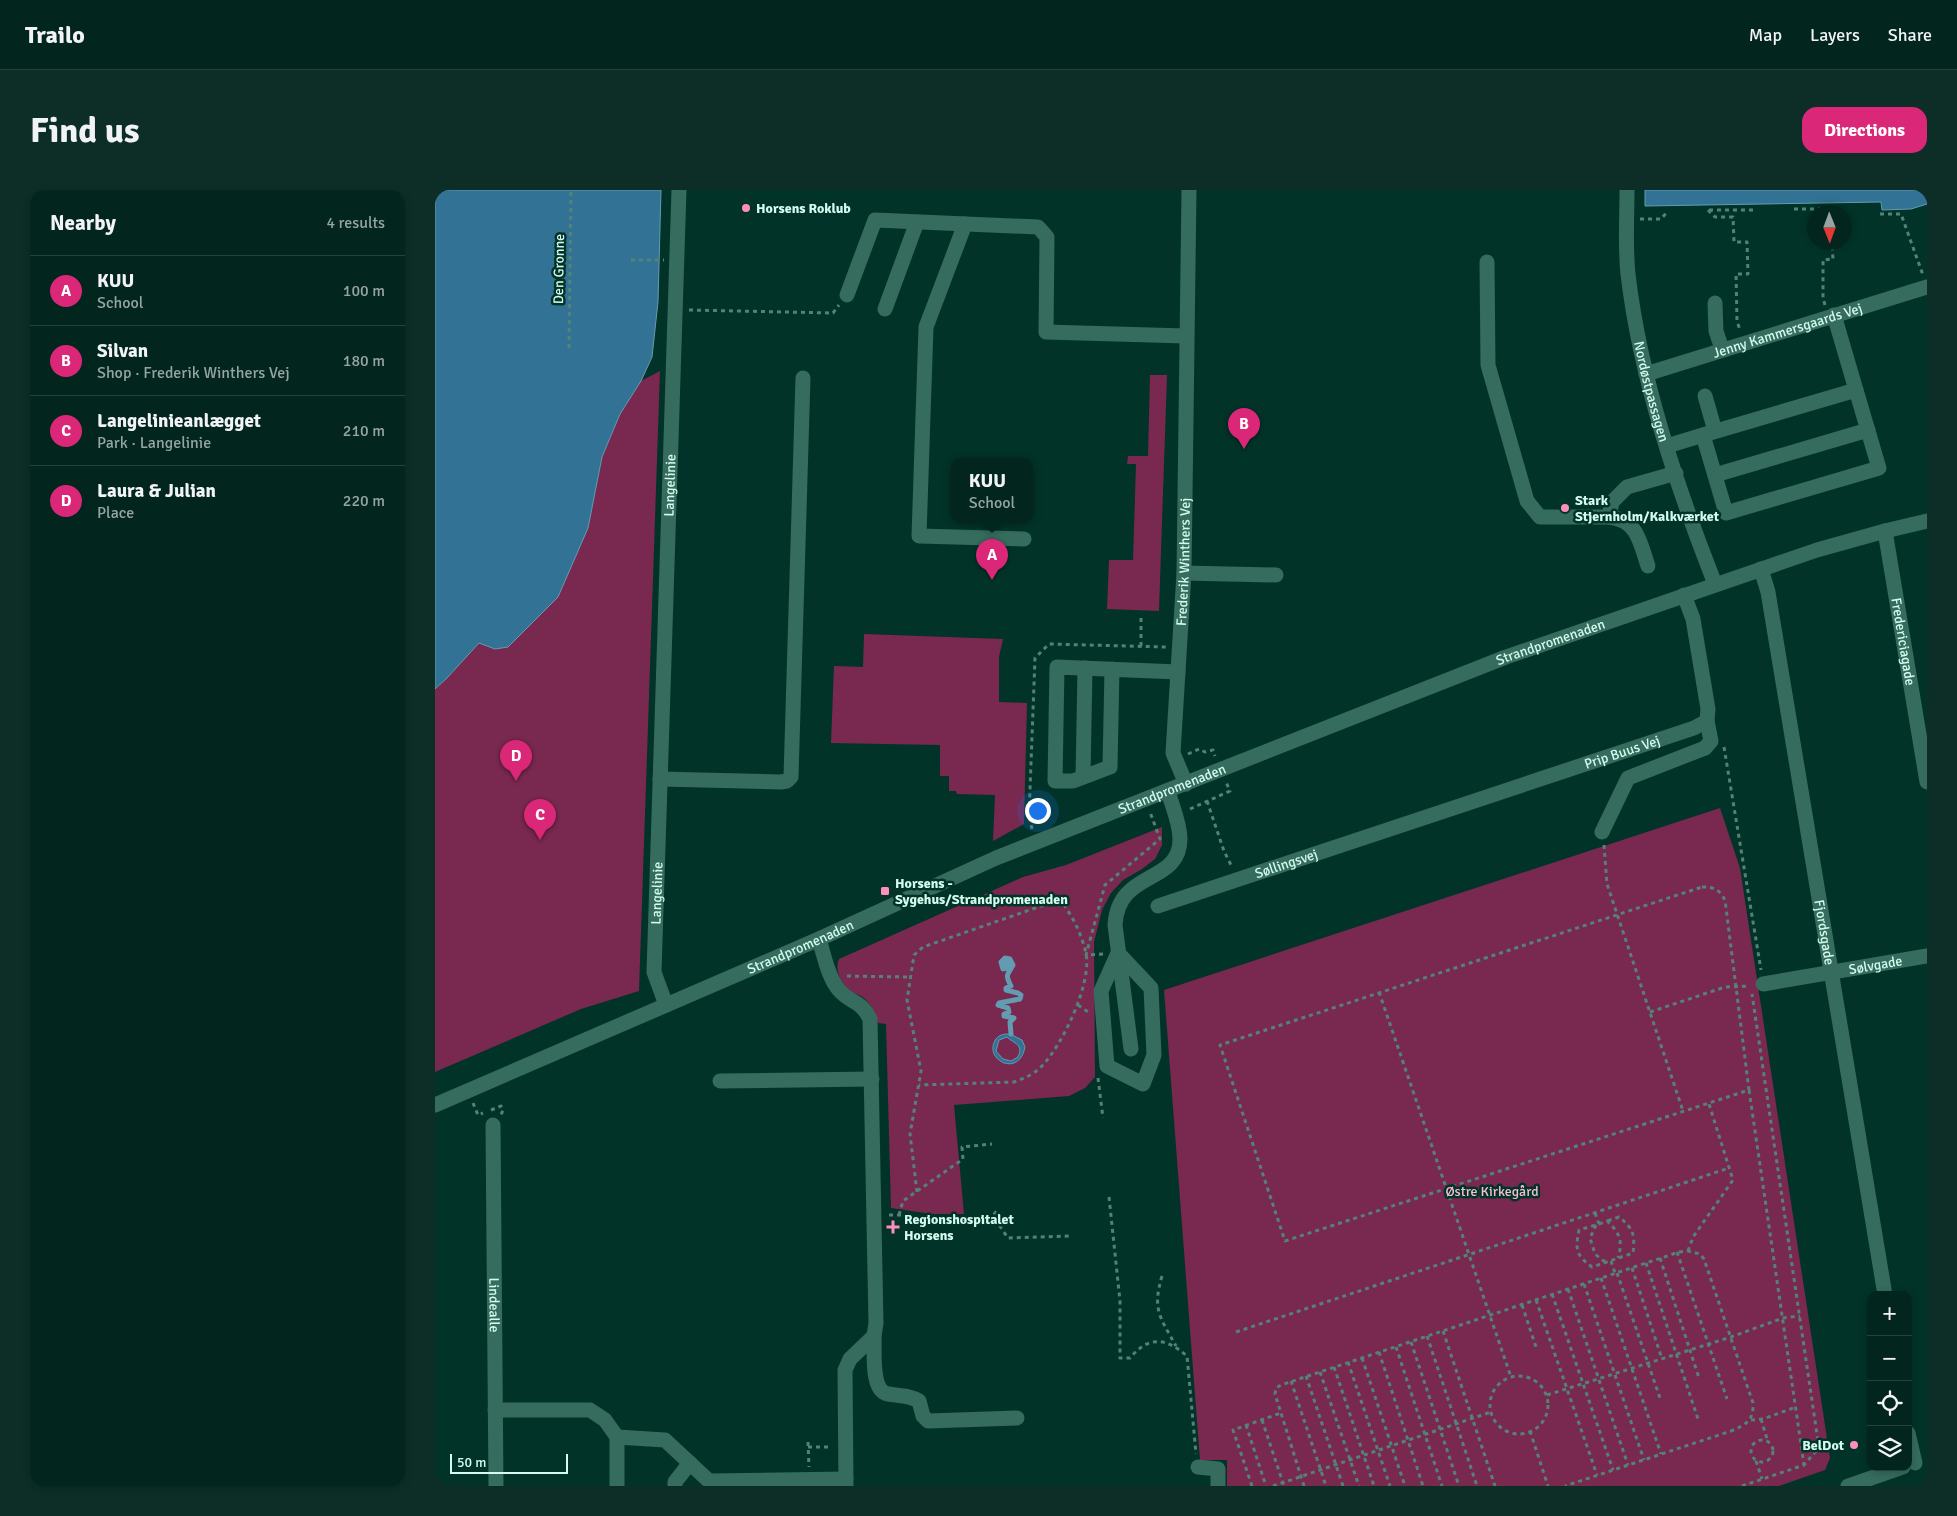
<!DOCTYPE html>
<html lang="en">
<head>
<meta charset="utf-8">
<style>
  :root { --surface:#02261e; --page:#0c2e27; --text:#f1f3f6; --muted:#96a5a4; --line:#23433c; --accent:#db2777 }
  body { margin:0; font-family:Signika,sans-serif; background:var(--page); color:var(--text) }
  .controls { position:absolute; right:15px; bottom:15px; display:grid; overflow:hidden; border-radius:10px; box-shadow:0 2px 8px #0003 }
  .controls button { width:45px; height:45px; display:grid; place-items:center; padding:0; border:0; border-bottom:1px solid var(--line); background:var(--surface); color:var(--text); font:25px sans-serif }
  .compass { position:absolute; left:1372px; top:15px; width:45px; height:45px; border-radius:50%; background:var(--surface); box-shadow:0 2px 8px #0003; rotate:179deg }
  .scale { position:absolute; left:15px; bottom:12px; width:118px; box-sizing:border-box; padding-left:5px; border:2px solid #d4fbef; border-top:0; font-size:14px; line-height:18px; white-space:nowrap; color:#d4fbef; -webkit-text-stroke:4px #023328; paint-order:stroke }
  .you { position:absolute; left:602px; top:620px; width:18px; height:18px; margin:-12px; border:4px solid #fff; border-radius:50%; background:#1a73e8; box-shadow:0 0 0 8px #1a73e833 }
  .badge { display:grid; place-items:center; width:32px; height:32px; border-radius:50%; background:var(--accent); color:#fff; font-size:16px; font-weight:700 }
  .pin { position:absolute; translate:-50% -41px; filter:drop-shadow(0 1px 2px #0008) }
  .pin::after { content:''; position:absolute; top:26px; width:18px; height:15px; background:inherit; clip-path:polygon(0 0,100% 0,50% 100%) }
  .popup { position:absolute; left:516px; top:268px; width:82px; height:65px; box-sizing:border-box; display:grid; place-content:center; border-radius:10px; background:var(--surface); filter:drop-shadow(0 1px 4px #0005); font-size:16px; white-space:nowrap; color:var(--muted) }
  .popup b { font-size:19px; color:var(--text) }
  .popup::after { content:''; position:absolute; left:50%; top:100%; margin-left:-10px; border:10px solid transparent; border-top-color:var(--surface) }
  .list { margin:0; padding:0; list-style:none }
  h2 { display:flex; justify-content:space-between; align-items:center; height:65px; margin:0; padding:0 20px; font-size:21px }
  h2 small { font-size:16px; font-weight:400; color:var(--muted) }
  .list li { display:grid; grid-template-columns:32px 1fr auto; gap:15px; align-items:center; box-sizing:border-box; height:70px; padding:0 20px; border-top:1px solid var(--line) }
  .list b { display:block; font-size:19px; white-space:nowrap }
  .list p { margin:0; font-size:16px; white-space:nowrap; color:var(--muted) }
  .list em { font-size:16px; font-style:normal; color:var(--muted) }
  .icon { flex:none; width:28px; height:28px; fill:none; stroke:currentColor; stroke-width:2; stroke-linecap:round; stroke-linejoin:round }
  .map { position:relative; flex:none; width:1492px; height:1296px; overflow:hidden; border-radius:15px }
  header { display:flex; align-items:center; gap:30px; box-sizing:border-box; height:70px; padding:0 25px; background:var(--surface); border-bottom:1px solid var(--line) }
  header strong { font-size:24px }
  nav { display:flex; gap:28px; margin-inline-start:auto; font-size:18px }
  .intro { display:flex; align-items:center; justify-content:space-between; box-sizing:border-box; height:120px; padding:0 30px }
  h1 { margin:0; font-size:35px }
  .button { padding:12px 22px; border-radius:15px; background:var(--accent); color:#fff; font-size:18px; font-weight:700 }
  main { display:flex; gap:30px; padding:0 30px }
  aside { flex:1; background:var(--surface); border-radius:15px; box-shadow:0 2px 8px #0003 }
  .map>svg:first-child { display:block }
  .green { fill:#79284f }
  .water { fill:#327395; stroke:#639cb0; fill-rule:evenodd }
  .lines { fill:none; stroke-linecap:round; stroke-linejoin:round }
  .stream { stroke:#639cb0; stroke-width:5 }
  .path { stroke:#558277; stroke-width:3; stroke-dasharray:4 4; stroke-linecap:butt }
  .minor { stroke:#356c5d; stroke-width:15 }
  .poi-dot { fill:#fe8ebe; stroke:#023328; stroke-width:2 }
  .labels { text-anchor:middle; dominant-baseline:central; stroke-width:5; stroke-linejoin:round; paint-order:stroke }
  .poi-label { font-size:14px; font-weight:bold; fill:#d4fbef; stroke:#023328; text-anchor:start }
  .street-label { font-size:14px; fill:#d4fbef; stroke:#023328 }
  .park-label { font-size:14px; fill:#f7bfd4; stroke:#023328 }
</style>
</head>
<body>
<header>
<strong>Trailo</strong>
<nav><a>Map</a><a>Layers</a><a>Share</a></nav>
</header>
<div class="intro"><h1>Find us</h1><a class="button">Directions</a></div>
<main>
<aside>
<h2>Nearby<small>4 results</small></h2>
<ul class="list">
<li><span class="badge">A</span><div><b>KUU</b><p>School</p></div><em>100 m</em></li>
<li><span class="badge">B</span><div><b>Silvan</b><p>Shop · Frederik Winthers Vej</p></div><em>180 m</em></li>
<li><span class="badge">C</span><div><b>Langelinieanlægget</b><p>Park · Langelinie</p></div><em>210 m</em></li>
<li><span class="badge">D</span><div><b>Laura &amp; Julian</b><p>Place</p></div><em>220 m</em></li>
</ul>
</aside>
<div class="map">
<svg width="1492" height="1296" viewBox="0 0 1492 1296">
  <rect width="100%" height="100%" fill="#023328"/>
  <g class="green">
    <path d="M 225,181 L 204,801 L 146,819 L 0,882 L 0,499 L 12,488 L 44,453 L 60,459 L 153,338 L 167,267 L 185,224 L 206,191 Z"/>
    <path d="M 715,185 L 732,185 L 724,421 L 672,419 L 674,370 L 698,370 L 701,274 L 692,274 L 693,266 L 713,266 Z"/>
    <path d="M 429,444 L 568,449 L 564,467 L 564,512 L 592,513 L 589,634 L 558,651 L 560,605 L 522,604 L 521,601 L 514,601 L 514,586 L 505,586 L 505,555 L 396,553 L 399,476 L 428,477 Z"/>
    <path d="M 1285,618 L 1305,678 L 1395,1268 L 1390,1280 L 1344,1296 L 792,1296 L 792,1270 L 765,1270 L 729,800 Z"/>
    <path d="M 727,637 L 727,655 L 720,669 L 707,679 L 688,690 L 676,703 L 667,720 L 659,752 L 660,887 L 650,898 L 634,906 L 519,915 L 529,1024 L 497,1024 L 456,1018 L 451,834 L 443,833 C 440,825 437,815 430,809 C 426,805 420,804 416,801 C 407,795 399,780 404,769 L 588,687 L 631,675 Z"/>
  </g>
  <g class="water">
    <path d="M 0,0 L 226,0 L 223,112 L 217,167 L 206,191 L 185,224 L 167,267 L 153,338 L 123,407 L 73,457 L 60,459 L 44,453 L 12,488 L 0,499 Z"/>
    <path d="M 1210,0 L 1492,0 L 1492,14 L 1476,19 L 1447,20 L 1446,12 L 1210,16 Z"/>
    <path d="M 575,844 L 587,850 L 590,857 C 584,889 547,869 561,849 C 565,844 570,844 575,844 ZM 572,847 C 579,854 589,854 583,867 L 576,871 L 568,869 L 561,861 L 564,850 Z"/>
  </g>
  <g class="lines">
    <path class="stream" d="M 571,773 L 572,775 L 570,776 L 569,772 L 574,772 L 574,777 L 568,779 L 566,772 L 570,768 L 575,769 L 578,775 C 572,786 570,784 576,796 L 571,798 L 571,800 L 583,803 L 586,805 L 585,809 L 564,813 L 563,815 L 573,818 L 574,822 L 569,824 L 569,826 L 579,828 L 575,832 L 576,844"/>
    <g class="path">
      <path d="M 1359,19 L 1399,19 L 1404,22"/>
      <path d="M 1273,20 L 1280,27 L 1298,27 L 1299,52 L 1312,52 L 1313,84 L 1301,84 L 1302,131 L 1305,140"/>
      <path d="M 1274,20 L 1320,20"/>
      <path d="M 1445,24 L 1466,24 L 1488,85"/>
      <path d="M 1205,29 L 1226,29 L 1233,21"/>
      <path d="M 196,70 L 229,70"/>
      <path d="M 1390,115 L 1388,108 L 1388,70 L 1398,69 L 1397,52"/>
      <path d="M 254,120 L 398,123 L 404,115"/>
      <path d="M 134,158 L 136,0"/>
      <path d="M 706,456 L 706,425"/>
      <path d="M 1289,557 L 1326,780"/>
      <path d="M 753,564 L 764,559 L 770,562 L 778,560 L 780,566"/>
      <path d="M 772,611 L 789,661 L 797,677"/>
      <path d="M 755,619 L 795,601 L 791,592"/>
      <path d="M 597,639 L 594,626 L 600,468 L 614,454 L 731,457"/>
      <path d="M 1169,655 L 1172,694 L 1248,921"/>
      <path d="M 1267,697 C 1279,697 1284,699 1290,710 L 1314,900 L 850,1051 L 785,855 Z"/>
      <path d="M 668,764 L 651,765 L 670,695 L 725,649 L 715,622"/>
      <path d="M 412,786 L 475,787"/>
      <path d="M 944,802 L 1076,1187"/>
      <path d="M 643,815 L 653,822"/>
      <path d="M 1215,822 L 1290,797 L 1314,796"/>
      <path d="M 663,888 L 668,928"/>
      <path d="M 1314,900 L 1369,1275"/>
      <path d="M 38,913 L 43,925 L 48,923"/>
      <path d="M 56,920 L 66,916 L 68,920 L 66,925"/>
      <path d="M 482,1002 L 475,944 L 486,881 L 472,810 L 479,765 L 488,757 L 612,714 L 629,715 C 639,729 647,746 651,763 C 657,794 627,856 606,877 C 598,885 589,888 579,892 L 484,895"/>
      <path d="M 674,1007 L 685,1111 L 685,1168 L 695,1168 C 714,1145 731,1148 752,1166 L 761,1264"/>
      <path d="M 1160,1023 L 1164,1034 L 1144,1040 C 1140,1060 1141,1065 1157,1077 L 1198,1063 C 1200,1045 1199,1039 1184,1027 L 1172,1031"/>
      <path d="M 454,1025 L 464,1025 L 499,1030 L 553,1030 L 564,1035 L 573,1048 L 637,1046"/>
      <path d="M 464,1025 L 468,1011 L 528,969 L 527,957 L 557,954"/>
      <path d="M 553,1030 L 564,1019"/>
      <path d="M 1164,1034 L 1172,1031 C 1185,1043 1188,1051 1183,1068"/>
      <path d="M 1161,1035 L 1155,1048 L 1160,1064 L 1170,1072"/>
      <path d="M 1253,1061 L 1258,1047 L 1298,990 L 1274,914"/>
      <path d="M 1242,1062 L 1292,1209"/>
      <path d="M 1225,1068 L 1264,1188"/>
      <path d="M 1176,1071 L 1180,1083"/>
      <path d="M 1211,1073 L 1263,1229"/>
      <path d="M 1197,1078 L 1227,1169"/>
      <path d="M 1182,1083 L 1226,1211"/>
      <path d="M 727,1086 C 717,1120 725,1127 741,1156"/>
      <path d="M 1166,1088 L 1226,1264"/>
      <path d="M 1149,1094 L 1209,1270"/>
      <path d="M 1133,1099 L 1193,1275"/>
      <path d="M 1117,1104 L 1178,1280"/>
      <path d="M 1101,1110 L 1162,1285"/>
      <path d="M 1087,1115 L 1101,1157"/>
      <path d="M 1008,1141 L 1060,1296"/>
      <path d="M 801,1142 L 1294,978"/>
      <path d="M 992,1146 L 1042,1296"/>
      <path d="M 976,1152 L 1024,1296"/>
      <path d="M 961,1157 L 1007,1296"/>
      <path d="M 944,1162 L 988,1296"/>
      <path d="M 927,1168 L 970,1296"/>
      <path d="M 913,1172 L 955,1296"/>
      <path d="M 899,1177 L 939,1296"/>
      <path d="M 885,1182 L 924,1296"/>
      <path d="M 871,1186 L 908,1296"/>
      <circle cx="1084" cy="1215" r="29"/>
      <path d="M 856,1191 L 891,1296"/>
      <path d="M 1112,1205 L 1296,1147 L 1348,1128 L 1365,1126"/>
      <path d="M 1326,1229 L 1333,1252"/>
      <path d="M 827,1230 L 849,1296"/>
      <path d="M 1316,1230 L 1328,1229 L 1361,1217"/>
      <path d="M 811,1235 L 831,1296"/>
      <path d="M 1095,1241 L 1113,1296"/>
      <circle cx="1327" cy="1261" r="11"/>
      <path d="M 373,1252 L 374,1277"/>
      <path d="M 373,1257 L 397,1257"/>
      <path d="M 1321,1271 L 1327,1289"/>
      <path d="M 817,1296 L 798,1240 L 846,1223"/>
      <path d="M 838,1296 L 1056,1222"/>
      <path d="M 869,1296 L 840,1204 L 841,1198 L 846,1195 L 1244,1062 L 1253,1061 L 1265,1064 L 1269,1069 L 1318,1213 C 1319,1230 1311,1235 1296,1241 L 1130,1296"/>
      <path d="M 1307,1296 L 1369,1275 L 1384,1258 L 1317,804"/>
    </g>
    <g class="minor">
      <path id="s1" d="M 1192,0 C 1192,27 1190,56 1193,84 C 1205,188 1242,297 1280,394"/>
      <path d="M 530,34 L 491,137 L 484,346 L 589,349"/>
      <path d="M 1052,72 L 1053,175 L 1092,311 L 1105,327 L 1174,327 L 1177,312 L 1192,297 L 1241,283"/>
      <path d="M 412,105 L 440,30 L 603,37 L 612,47 L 611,142 L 751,146"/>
      <path d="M 1280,113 L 1281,141 L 1287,159"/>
      <path d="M 450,119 L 482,32"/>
      <path d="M 1399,125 L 1421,200"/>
      <path id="s2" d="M 1211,184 L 1492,97"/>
      <path d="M 1421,200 L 1444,278 L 1291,323 L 1268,245 Z"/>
      <path d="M 1270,206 L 1280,241"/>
      <path d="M 1232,256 L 1268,245"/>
      <path d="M 1280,285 L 1433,240"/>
      <path d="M 1174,327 C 1203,330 1205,353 1213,376"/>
      <path id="s3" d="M 1450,341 L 1492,592"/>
      <path id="s4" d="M 1326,379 L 1333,402 L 1450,1105"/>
      <path d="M 749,383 L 841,385"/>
      <path d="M 677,479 L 675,577 L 638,591 L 620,591 L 622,477 L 743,482"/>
      <path d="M 648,587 L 650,478"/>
      <path d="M 225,589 L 346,592 L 352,591 L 356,587 L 368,188"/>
      <path id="s5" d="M 751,594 L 738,563 L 749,383 L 754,0"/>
      <path d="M 1167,642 L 1193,588 L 1270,558 L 1276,551 L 1272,531"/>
      <path id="s6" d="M 723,716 L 1259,538 L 1272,531 L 1273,519 L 1258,429 L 1249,405"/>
      <path d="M 384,749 C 389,765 393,787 404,800 C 416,814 425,809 435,829 L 441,1133 L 439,1146 L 415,1169 L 410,1180 L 411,1296"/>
      <path d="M 683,763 L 716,798 L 719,865 L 708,894 L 672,876 L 666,801 Z"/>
      <path id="s7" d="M 1328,794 L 1492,766"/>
      <path id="s8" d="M 231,815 L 219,782 L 244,0"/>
      <path d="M 696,859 L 680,735 C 683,679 745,695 745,649 C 745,633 737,616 733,601"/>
      <path d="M 285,891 L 437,889"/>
      <path id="s9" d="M 0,915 L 384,749 L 561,668 L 1071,467 L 1382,360 L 1450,341 L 1492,331"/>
      <path id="s10" d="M 58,935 L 61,1296"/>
      <path d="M 439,1146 C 440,1160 435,1201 453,1204 C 465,1206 474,1205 484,1211 L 488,1226 L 493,1231 L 582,1228"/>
      <path d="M 60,1220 L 155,1220 L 170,1230 L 182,1247 L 182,1296"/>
      <path d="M 1473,1243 L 1480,1273"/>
      <path d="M 182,1247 L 230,1250 L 274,1291 L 411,1289"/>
      <path d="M 763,1277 L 783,1279 L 783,1296"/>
      <path d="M 240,1296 L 240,1292 L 255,1273"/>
      <path d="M 1413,1296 L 1468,1277"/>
    </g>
  </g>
  <g class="poi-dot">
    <circle cx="311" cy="18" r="5"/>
    <circle cx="1130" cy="318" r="5"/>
    <rect x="445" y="696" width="10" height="10" rx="2.5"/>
    <path d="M455.5 1029.5h5v5h5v5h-5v5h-5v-5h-5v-5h5z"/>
    <circle cx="1419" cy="1255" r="5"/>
  </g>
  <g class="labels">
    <g class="poi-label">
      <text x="321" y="18">Horsens Roklub</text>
      <text x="1140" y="310">Stark<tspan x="1140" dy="16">Stjernholm/Kalkværket</tspan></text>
      <text x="460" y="693">Horsens -<tspan x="460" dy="16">Sygehus/Strandpromenaden</tspan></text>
      <text x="469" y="1029">Regionshospitalet<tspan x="469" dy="16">Horsens</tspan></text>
      <text x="1409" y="1255" text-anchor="end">BelDot</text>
    </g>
    <g class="street-label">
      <text transform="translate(124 79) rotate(-89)">Den Gronne</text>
      <text stroke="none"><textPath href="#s2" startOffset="148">Jenny Kammersgaards Vej</textPath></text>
      <text stroke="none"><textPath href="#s1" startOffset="204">Nordøstpassagen</textPath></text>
      <text stroke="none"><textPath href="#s8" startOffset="522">Langelinie</textPath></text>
      <text stroke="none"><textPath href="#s5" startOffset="225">Frederik Winthers Vej</textPath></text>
      <text stroke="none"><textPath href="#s9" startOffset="1208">Strandpromenaden</textPath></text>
      <text stroke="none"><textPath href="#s3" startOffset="112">Fredericiagade</textPath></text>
      <text stroke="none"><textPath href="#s6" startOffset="489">Prip Buus Vej</textPath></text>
      <text stroke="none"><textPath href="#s9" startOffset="802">Strandpromenaden</textPath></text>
      <text stroke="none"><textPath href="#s6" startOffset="135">Søllingsvej</textPath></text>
      <text stroke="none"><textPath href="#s8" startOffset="114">Langelinie</textPath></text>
      <text stroke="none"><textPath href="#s4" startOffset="369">Fjordsgade</textPath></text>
      <text stroke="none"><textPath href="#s9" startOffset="398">Strandpromenaden</textPath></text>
      <text stroke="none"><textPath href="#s7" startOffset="114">Sølvgade</textPath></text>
      <text stroke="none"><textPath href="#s10" startOffset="180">Lindealle</textPath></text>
    </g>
    <g class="park-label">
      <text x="1057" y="1001">Østre Kirkegård</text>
    </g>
  </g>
</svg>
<div class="controls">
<button>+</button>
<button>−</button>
<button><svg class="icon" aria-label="locate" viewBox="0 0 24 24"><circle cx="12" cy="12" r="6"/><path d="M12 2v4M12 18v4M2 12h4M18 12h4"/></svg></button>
<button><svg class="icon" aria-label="layers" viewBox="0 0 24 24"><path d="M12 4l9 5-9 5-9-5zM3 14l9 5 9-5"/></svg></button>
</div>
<svg class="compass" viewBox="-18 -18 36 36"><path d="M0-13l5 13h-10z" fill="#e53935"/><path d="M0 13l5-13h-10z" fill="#96a5a4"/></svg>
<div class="scale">50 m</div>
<div class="you"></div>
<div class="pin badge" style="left:557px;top:390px">A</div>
<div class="popup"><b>KUU</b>School</div>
<div class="pin badge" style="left:809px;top:259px">B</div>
<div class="pin badge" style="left:105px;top:650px">C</div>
<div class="pin badge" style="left:81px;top:591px">D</div>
</div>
</main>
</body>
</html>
